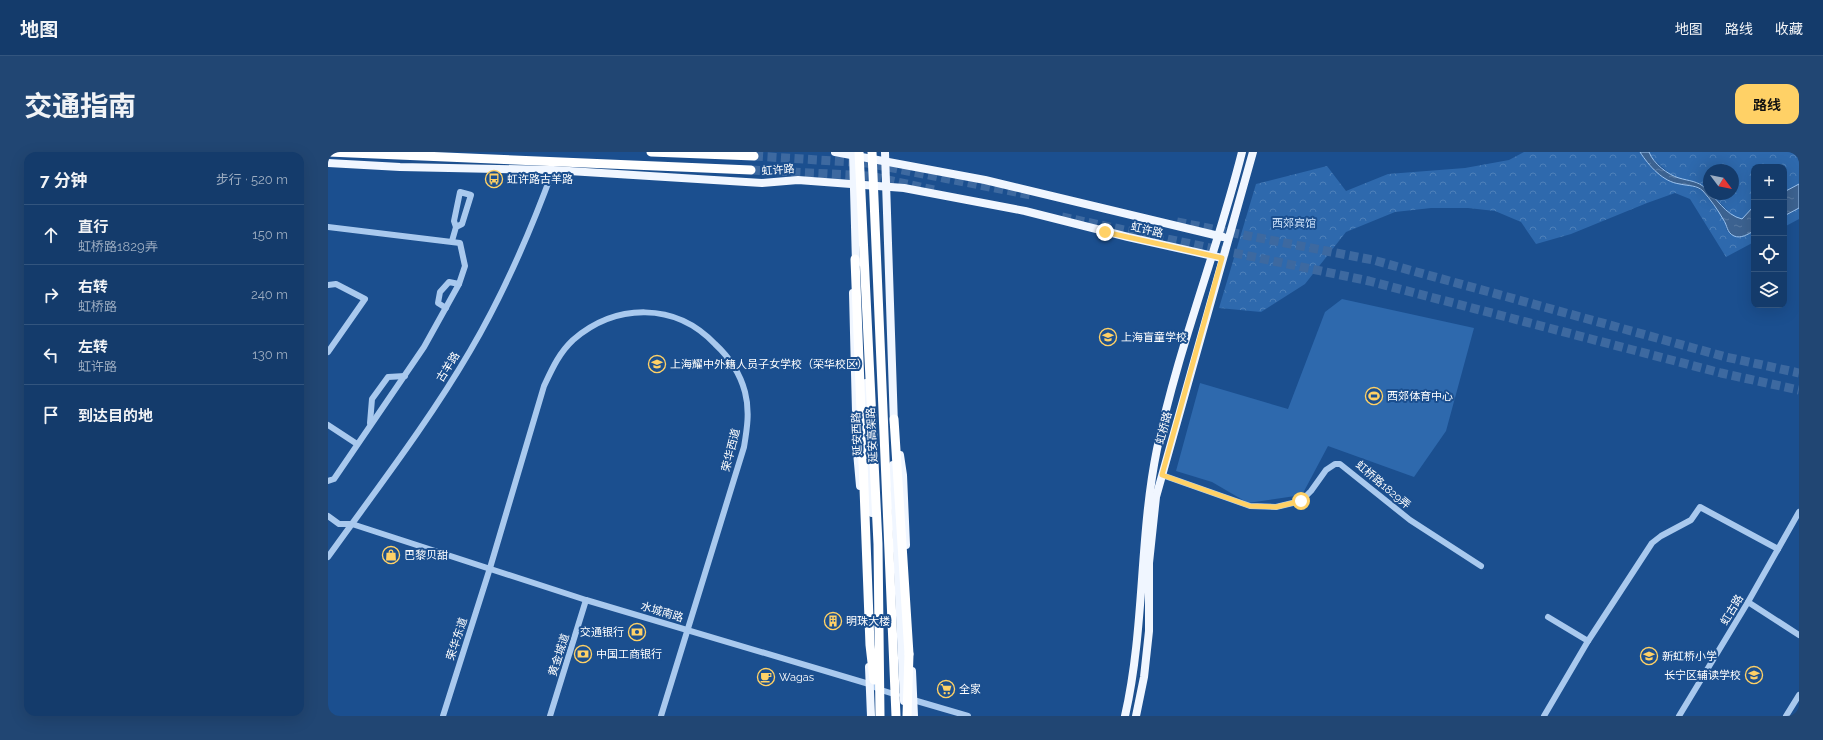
<!DOCTYPE html>
<html lang="zh">
<head>
<meta charset="utf-8">
<style>
  :root { --surface:#143b6b; --page:#214673; --text:#f1f3f6; --muted:#9dadc1; --line:#33557e; --accent:#ffd166 }
  body { margin:0; font-family:Raleway,"Noto Sans SC",sans-serif; background:var(--page); color:var(--text) }
  .controls { position:absolute; right:12px; top:12px; display:grid; overflow:hidden; border-radius:8px; box-shadow:0 4px 16px #0002 }
  .controls button { width:36px; height:36px; display:grid; place-items:center; padding:0; border:0; border-bottom:1px solid var(--line); background:var(--surface); color:var(--text); font:20px sans-serif }
  .compass { position:absolute; left:1375px; top:12px; width:36px; height:36px; border-radius:50%; background:var(--surface); box-shadow:0 4px 16px #0002; rotate:122deg }
  .stop { position:absolute; width:12px; height:12px; margin:-9px; border:3px solid #ffd166; border-radius:50%; background:#fff }
  .stop.end { background:#ffd166; border-color:#fff; box-shadow:0 1px 4px #0008 }
  .list { margin:0; padding:0; list-style:none }
  h2 { display:flex; justify-content:space-between; align-items:center; height:52px; margin:0; padding:0 16px; font-size:17px }
  h2 small { font-size:13px; font-weight:400; color:var(--muted) }
  .list li { display:grid; grid-template-columns:26px 1fr auto; gap:12px; align-items:center; box-sizing:border-box; height:60px; padding:0 16px; border-top:1px solid var(--line) }
  .list b { display:block; font-size:15px; white-space:nowrap }
  .list p { margin:0; font-size:13px; white-space:nowrap; color:var(--muted) }
  .list em { font-size:13px; font-style:normal; color:var(--muted) }
  .icon { flex:none; width:22px; height:22px; fill:none; stroke:currentColor; stroke-width:2; stroke-linecap:round; stroke-linejoin:round }
  .map { position:relative; flex:none; width:1471px; height:564px; overflow:hidden; border-radius:12px }
  header { display:flex; align-items:center; gap:24px; box-sizing:border-box; height:56px; padding:0 20px; background:var(--surface); border-bottom:1px solid var(--line) }
  header strong { font-size:19px }
  nav { display:flex; gap:22px; margin-inline-start:auto; font-size:14px }
  .intro { display:flex; align-items:center; justify-content:space-between; box-sizing:border-box; height:96px; padding:0 24px }
  h1 { margin:0; font-size:28px }
  .button { padding:10px 18px; border-radius:12px; background:var(--accent); color:#111; font-size:14px; font-weight:700 }
  main { display:flex; gap:24px; padding:0 24px }
  aside { flex:1; background:var(--surface); border-radius:12px; box-shadow:0 4px 16px #0002 }
  .map>svg:first-child { display:block }
  .grass { fill:#2e69ad }
  .forest { fill:url(#forest-crowns) }
  .water { fill:url(#water-ripples); stroke:#9cc4f0 }
  .lines { fill:none; stroke-linecap:round; stroke-linejoin:round }
  .highway-tunnel { stroke:#3d69a0; stroke-width:9; stroke-dasharray:9 4.5; stroke-linecap:butt }
  .minor { stroke:#a9c9ee; stroke-width:6 }
  .major { stroke:#f0f6ff; stroke-width:8 }
  .highway { stroke:#fff; stroke-width:9 }
  .highway-bridge { stroke:#fff; stroke-width:9 }
  .route { stroke:#ffd166; stroke-width:5 }
  .labels { text-anchor:middle; dominant-baseline:central; stroke-width:4; stroke-linejoin:round; paint-order:stroke }
  .street-label { font-size:11px; fill:#fff; stroke:#1b4f8f }
  .poi-label { font-size:11px; fill:#fff; stroke:#1b4f8f; text-anchor:start }
  .park-label { font-size:11px; fill:#cfe3fa; stroke:#1b4f8f }
</style>
</head>
<body>
<header>
<strong>地图</strong>
<nav><a>地图</a><a>路线</a><a>收藏</a></nav>
</header>
<div class="intro"><h1>交通指南</h1><a class="button">路线</a></div>
<main>
<aside>
<h2>7 分钟<small>步行 · 520 m</small></h2>
<ul class="list">
<li><svg class="icon" aria-label="ahead" viewBox="0 0 24 24"><path d="M12 20V5M6 11l6-6 6 6"/></svg><div><b>直行</b><p>虹桥路1829弄</p></div><em>150 m</em></li>
<li><svg class="icon" aria-label="right" viewBox="0 0 24 24"><path d="M7 20v-9h11M14 6l5 5-5 5"/></svg><div><b>右转</b><p>虹桥路</p></div><em>240 m</em></li>
<li><svg class="icon" aria-label="left" viewBox="0 0 24 24"><path d="M17 20v-9H6M10 6l-5 5 5 5"/></svg><div><b>左转</b><p>虹许路</p></div><em>130 m</em></li>
<li><svg class="icon" aria-label="arrive" viewBox="0 0 24 24"><path d="M6 21V4h12l-3 4 3 4H6"/></svg><div><b>到达目的地</b></div></li>
</ul>
</aside>
<div class="map">
<svg width="1471" height="564" viewBox="0 0 1471 564">
  <defs>
    <pattern id="forest-crowns" width="20" height="18" patternUnits="userSpaceOnUse"><rect width="20" height="18" fill="#2e69ad"/><path d="M2 6a3 3 0 1 1 6 0M12 15a3 3 0 1 1 6 0" fill="none" stroke="#4d80b9"/></pattern>
    <pattern id="water-ripples" width="26" height="14" patternUnits="userSpaceOnUse"><rect width="26" height="14" fill="#3c6290"/><path d="M2 4q2-2 4 0t4 0M15 11q2-2 4 0t4 0" fill="none" stroke="#597aa1"/></pattern>
  </defs>
  <rect width="100%" height="100%" fill="#1b4f8f"/>
  <path class="grass" d="M 1014,147 L 1146,176 L 1118,279 L 1086,325 L 1000,294 L 974,343 L 920,351 L 884,330 L 848,319 L 872,231 L 960,257 L 997,160 Z"/>
  <g class="forest">
    <path d="M 1196,0 L 1312,0 L 1322,14 L 1352,32 L 1361,33 L 1374,38 L 1396,67 L 1399,79 L 1414,85 L 1426,79 L 1426,90 L 1398,105 L 1362,47 L 1347,41 L 1319,51 L 1243,82 L 1208,92 L 1193,70 L 1167,59 L 1140,56 L 1103,56 L 1067,60 L 1018,80 L 977,132 L 933,160 L 891,156 L 928,32 L 999,14 L 1018,39 L 1060,22 L 1137,16 L 1181,8 Z"/>
    <path d="M 1321,0 L 1471,0 L 1471,32 L 1456,40 L 1456,15 L 1426,15 L 1426,54 L 1414,67 L 1407,66 L 1383,42 L 1405,42 L 1405,18 L 1381,18 L 1381,40 L 1369,30 L 1350,26 L 1342,22 L 1323,5 Z"/>
    <path d="M 1471,56 L 1471,67 L 1456,75 L 1456,64 Z"/>
  </g>
  <g class="water">
    <path d="M 1312,0 L 1321,0 C 1325,11 1340,23 1351,26 C 1361,29 1370,29 1377,36 C 1388,45 1397,63 1414,67 L 1426,54 L 1426,79 C 1420,82 1413,87 1406,84 C 1398,80 1400,74 1395,67 C 1390,58 1382,47 1375,39 C 1369,33 1360,34 1352,32 C 1335,30 1321,14 1312,0 Z"/>
    <path d="M 1471,32 L 1471,56 L 1456,64 L 1456,40 Z"/>
  </g>
  <g class="lines">
    <g class="highway-tunnel">
      <path d="M 426,4 L 539,11 L 703,43"/>
      <path d="M 423,18 L 542,24 L 606,38"/>
      <path d="M 734,65 L 1041,129 L 1393,221 L 1471,238"/>
      <path d="M 849,70 L 1045,108 L 1398,205 L 1471,221"/>
    </g>
    <g class="minor">
      <path d="M 0,75 L 132,91 L 137,114 L 131,132 L 96,195 L 6,327 L 0,329"/>
      <path d="M 124,89 L 128,75 L 134,72 L 143,43 L 132,40 L 126,69 L 128,75"/>
      <path d="M 0,133 L 8,132 L 37,147 L 0,200"/>
      <path d="M 118,156 L 110,151 L 112,140 L 121,130 L 131,132"/>
      <path d="M 42,271 L 44,247 L 60,225 L 77,224"/>
      <path d="M 0,273 L 29,292"/>
      <path d="M 834,323 L 922,354 L 948,355 L 973,349 L 983,339 L 998,318 L 1007,312 L 1012,312 L 1082,368 L 1153,414"/>
      <path d="M 0,364 L 11,372 L 24,372 L 258,448 L 541,532 L 553,538 L 569,543"/>
      <path d="M 0,405 C 48,338 100,271 142,199 C 176,141 202,81 225,18"/>
      <path d="M 1420,450 L 1471,483"/>
      <path d="M 1220,465 L 1260,489"/>
      <path d="M 582,547 L 640,564"/>
      <path d="M 115,564 L 162,416 L 216,234 C 224,217 231,201 245,188 C 288,151 347,150 387,192 C 401,205 412,221 417,240 C 422,259 419,277 416,295 L 333,564"/>
      <path d="M 222,564 L 258,448"/>
      <path d="M 1216,564 L 1260,489 L 1324,391 L 1333,384 L 1363,368 L 1372,355 L 1450,397"/>
      <path d="M 1351,564 L 1420,450 L 1471,360"/>
      <path d="M 1458,564 L 1471,543"/>
    </g>
    <g class="major">
      <path d="M 507,0 L 657,28 L 895,85"/>
      <path d="M 525,0 L 528,112"/>
      <path d="M 557,0 L 566,273"/>
      <path d="M 0,11 L 72,15 L 225,18 L 434,31 L 470,28 L 576,36 L 697,59 L 800,85 L 894,106"/>
      <path d="M 525,141 L 529,300 L 532,334"/>
      <path d="M 538,231 L 544,361"/>
      <path d="M 572,303 L 575,323 L 578,393"/>
      <path d="M 565,313 L 576,549"/>
      <path d="M 541,515 L 543,564"/>
      <path d="M 584,519 L 586,564"/>
      <path d="M 797,564 C 817,476 811,385 829,297 C 850,196 889,100 914,0"/>
      <path d="M 808,564 L 816,525 L 821,479 L 821,411 L 828,345 L 925,0"/>
    </g>
    <g class="highway">
      <path d="M 0,0 L 423,18"/>
      <path d="M 323,0 L 426,4"/>
      <path d="M 527,107 L 535,310"/>
      <path d="M 566,267 L 581,502"/>
    </g>
    <g class="highway-bridge">
      <path d="M 531,0 L 550,392 L 552,564"/>
      <path d="M 544,0 L 568,564"/>
      <path d="M 535,310 L 542,493 L 546,528"/>
      <path d="M 579,564 L 581,502"/>
    </g>
  </g>
  <g class="lines">
    <path class="route" d="M 777,80 L 894,106 L 834,323 L 922,354 L 948,355 L 973,349"/>
  </g>
  <defs>
    <g id="bus-ring" transform="scale(0.9)"><circle r="9.5" fill="#1b4f8f" stroke="#ffd166" stroke-width="1.5"/><path d="M-5-6H5V4H4V6H2V4H-2V6H-4V4H-5ZM-3.5-4V0h7V-4ZM-3.5 1.2v1.5H-2V1.2ZM2 1.2v1.5H3.5V1.2Z" fill="#ffd166"/></g>
    <g id="school-ring" transform="scale(0.9)"><circle r="9.5" fill="#1b4f8f" stroke="#ffd166" stroke-width="1.5"/><path d="M0-5L7-2L0 1L-7-2ZM-4 1L0 2.5L4 1V4Q0 6-4 4Z" fill="#ffd166"/></g>
    <g id="stadium-ring" transform="scale(0.9)"><circle r="9.5" fill="#1b4f8f" stroke="#ffd166" stroke-width="1.5"/><path d="M0-5a6.5 5 0 1 0 0 10a6.5 5 0 1 0 0-10ZM-3.5-1.8h7v3.6h-7Z" fill="#ffd166"/></g>
    <g id="shop-ring" transform="scale(0.9)"><circle r="9.5" fill="#1b4f8f" stroke="#ffd166" stroke-width="1.5"/><path d="M-5-2.5h2.3a2.7 3.5 0 0 1 5.4 0H5L5.5 6h-11ZM-1.5-2.5h3a1.5 2.3 0 0 0-3 0Z" fill="#ffd166"/></g>
    <g id="building-ring" transform="scale(0.9)"><circle r="9.5" fill="#1b4f8f" stroke="#ffd166" stroke-width="1.5"/><path d="M-4-6H4V6H1V3H-1V6H-4ZM-2.5-4.3h1.7v1.8h-1.7ZM.8-4.3h1.7v1.8H.8ZM-2.5-1h1.7V.8h-1.7ZM.8-1h1.7V.8H.8Z" fill="#ffd166"/></g>
    <g id="bank-ring" transform="scale(0.9)"><circle r="9.5" fill="#1b4f8f" stroke="#ffd166" stroke-width="1.5"/><path d="M-6-4H6V4H-6ZM0-2.3a2.3 2.3 0 1 0 0 4.6a2.3 2.3 0 1 0 0-4.6Z" fill="#ffd166"/></g>
    <g id="cafe-ring" transform="scale(0.9)"><circle r="9.5" fill="#1b4f8f" stroke="#ffd166" stroke-width="1.5"/><path d="M-5.5-4.5H6V0H3Q3 3.5 0 3.5H-2.5Q-5.5 3.5-5.5 0ZM3-3.2v2h1.7v-2ZM-6 4.5H4V6H-6Z" fill="#ffd166"/></g>
    <g id="supermarket-ring" transform="scale(0.9)"><circle r="9.5" fill="#1b4f8f" stroke="#ffd166" stroke-width="1.5"/><path d="M-6-5.5h2.5l.6 2H6L4.5 2H-2.5L-4.4-4H-6ZM-1.5 3.2a1.3 1.3 0 1 0 .1 0ZM3 3.2a1.3 1.3 0 1 0 .1 0Z" fill="#ffd166"/></g>
  </defs>
  <g fill-rule="evenodd">
    <use href="#bus-ring" x="166" y="27"/>
    <use href="#school-ring" x="780" y="185"/>
    <use href="#school-ring" x="329" y="212"/>
    <use href="#stadium-ring" x="1046" y="244"/>
    <use href="#shop-ring" x="63" y="403"/>
    <use href="#building-ring" x="505" y="469"/>
    <use href="#bank-ring" x="309" y="480"/>
    <use href="#bank-ring" x="255" y="502"/>
    <use href="#school-ring" x="1321" y="504"/>
    <use href="#school-ring" x="1426" y="523"/>
    <use href="#cafe-ring" x="438" y="525"/>
    <use href="#supermarket-ring" x="618" y="537"/>
  </g>
  <g class="labels">
    <g class="street-label">
      <text transform="translate(450 18) rotate(-4)">虹许路</text>
      <text transform="translate(819 78) rotate(13)">虹许路</text>
      <text transform="translate(120 215) rotate(-58)">古羊路</text>
      <text transform="translate(836 276) rotate(-75)">虹桥路</text>
      <text transform="translate(529 282) rotate(-92)">延安西路</text>
      <text transform="translate(544 283) rotate(-93)">延安高架路</text>
      <text transform="translate(403 298) rotate(-76)">荣华西道</text>
      <text transform="translate(1055 333) rotate(40)">虹桥路1829弄</text>
      <text transform="translate(1404 458) rotate(-59)">虹古路</text>
      <text transform="translate(334 460) rotate(17)">水城南路</text>
      <text transform="translate(129 487) rotate(-72)">荣华东道</text>
      <text transform="translate(231 503) rotate(-72)">黄金城道</text>
    </g>
    <g class="poi-label">
      <text x="179" y="27">虹许路古羊路</text>
      <text x="793" y="185">上海盲童学校</text>
      <text x="342" y="212">上海耀中外籍人员子女学校（荣华校区）</text>
      <text x="1059" y="244">西郊体育中心</text>
      <text x="76" y="403">巴黎贝甜</text>
      <text x="518" y="469">明珠大楼</text>
      <text x="296" y="480" text-anchor="end">交通银行</text>
      <text x="268" y="502">中国工商银行</text>
      <text x="1334" y="504">新虹桥小学</text>
      <text x="1413" y="523" text-anchor="end">长宁区辅读学校</text>
      <text x="451" y="525">Wagas</text>
      <text x="631" y="537">全家</text>
    </g>
    <g class="park-label">
      <text x="966" y="71">西郊宾馆</text>
    </g>
  </g>
</svg>
<div class="controls">
<button>+</button>
<button>−</button>
<button><svg class="icon" aria-label="locate" viewBox="0 0 24 24"><circle cx="12" cy="12" r="6"/><path d="M12 2v4M12 18v4M2 12h4M18 12h4"/></svg></button>
<button><svg class="icon" aria-label="layers" viewBox="0 0 24 24"><path d="M12 4l9 5-9 5-9-5zM3 14l9 5 9-5"/></svg></button>
</div>
<svg class="compass" viewBox="-18 -18 36 36"><path d="M0-13l5 13h-10z" fill="#e53935"/><path d="M0 13l5-13h-10z" fill="#9dadc1"/></svg>
<div class="stop" style="left:973px;top:349px"></div>
<div class="stop end" style="left:777px;top:80px"></div>
</div>
</main>
</body>
</html>
